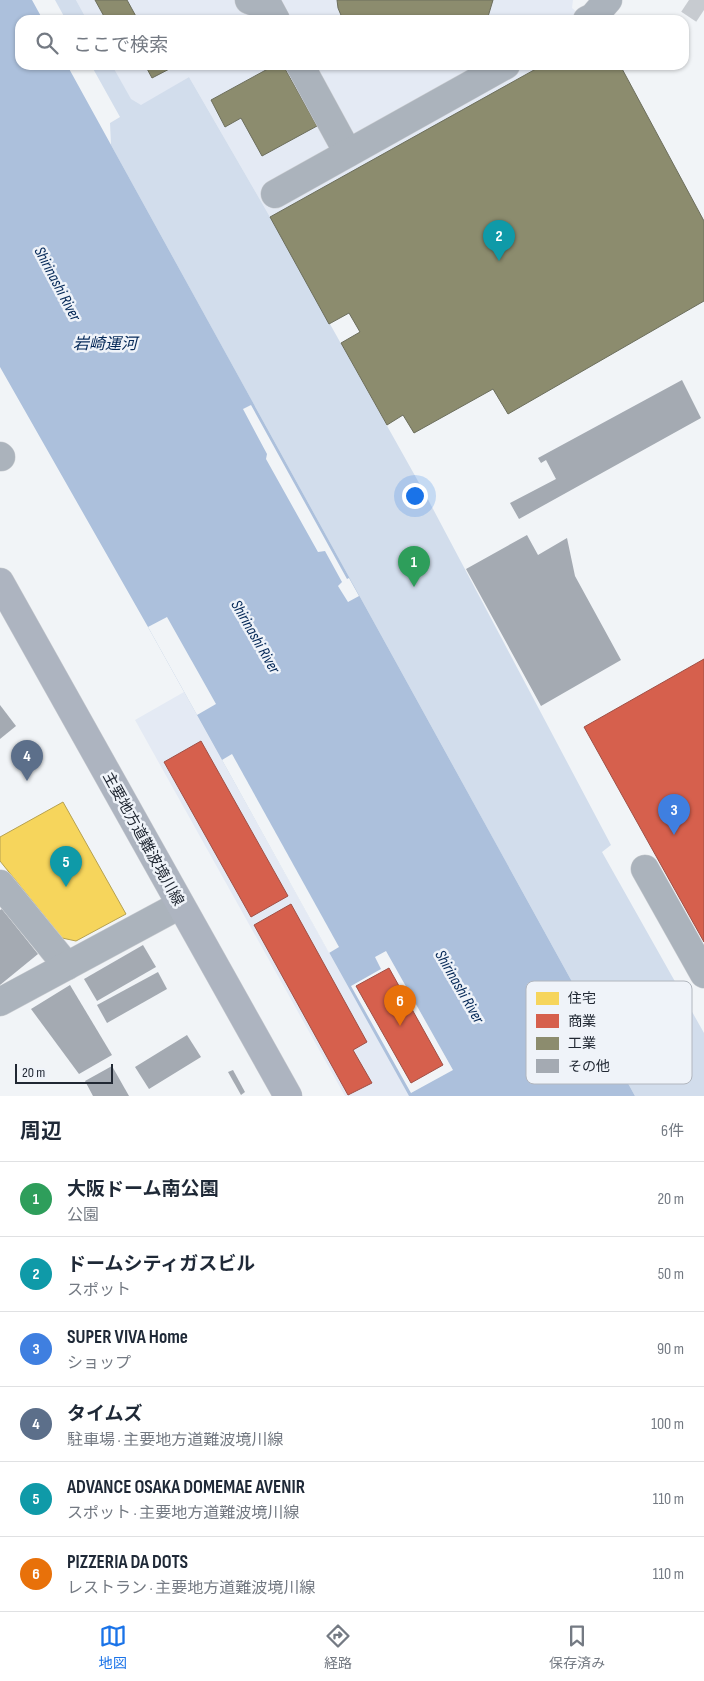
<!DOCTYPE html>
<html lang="ja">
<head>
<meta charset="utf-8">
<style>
  :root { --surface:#fff; --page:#f6f6f7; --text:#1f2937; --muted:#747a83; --line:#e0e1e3; --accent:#1a73e8 }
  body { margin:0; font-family:"Sofia Sans Condensed","Noto Sans JP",sans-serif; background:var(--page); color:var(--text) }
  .scale { position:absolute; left:15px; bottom:12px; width:98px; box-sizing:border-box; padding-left:5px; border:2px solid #212833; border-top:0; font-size:14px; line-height:18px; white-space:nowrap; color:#212833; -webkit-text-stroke:4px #eff3f9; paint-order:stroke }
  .you { position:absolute; left:414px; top:495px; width:18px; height:18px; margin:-12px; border:4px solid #fff; border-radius:50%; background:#1a73e8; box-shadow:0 0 0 8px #1a73e833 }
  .badge { display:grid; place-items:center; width:32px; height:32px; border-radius:50%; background:var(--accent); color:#fff; font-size:16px; font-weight:700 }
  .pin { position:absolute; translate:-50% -41px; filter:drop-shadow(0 1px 2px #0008) }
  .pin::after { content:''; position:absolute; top:26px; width:18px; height:15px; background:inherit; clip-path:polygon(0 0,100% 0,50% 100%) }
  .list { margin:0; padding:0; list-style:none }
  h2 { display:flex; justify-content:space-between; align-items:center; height:65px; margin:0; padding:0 20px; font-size:21px }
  h2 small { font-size:16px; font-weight:400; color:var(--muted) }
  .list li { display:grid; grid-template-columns:32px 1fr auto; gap:15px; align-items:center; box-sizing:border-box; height:75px; padding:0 20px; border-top:1px solid var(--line) }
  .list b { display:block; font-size:19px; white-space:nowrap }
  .list p { margin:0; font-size:16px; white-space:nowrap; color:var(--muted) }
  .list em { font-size:16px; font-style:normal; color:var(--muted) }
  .icon { flex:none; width:28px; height:28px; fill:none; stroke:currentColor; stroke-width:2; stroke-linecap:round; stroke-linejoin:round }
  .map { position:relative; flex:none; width:704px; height:1096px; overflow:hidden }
  .search { position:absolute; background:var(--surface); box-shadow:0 1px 4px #0004; left:15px; right:15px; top:15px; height:55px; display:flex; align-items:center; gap:12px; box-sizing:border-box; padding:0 18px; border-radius:15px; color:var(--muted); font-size:19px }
  .sheet { height:515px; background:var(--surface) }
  nav { display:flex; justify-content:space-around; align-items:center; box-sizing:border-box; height:70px; border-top:1px solid var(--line); background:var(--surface); font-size:14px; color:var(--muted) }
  nav a { display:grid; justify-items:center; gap:2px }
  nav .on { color:var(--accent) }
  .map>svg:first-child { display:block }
  .built { fill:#e4eaf4 }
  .green { fill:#d2ddec }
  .water { fill:#acc0dc }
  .pier { fill:#f1f4f7 }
  .homes { fill:#f6d55c; stroke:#b6a150 }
  .shops { fill:#d6604d; stroke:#a04f45 }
  .industry { fill:#8c8c6e; stroke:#6c6e5c }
  .building { fill:#a4aab2 }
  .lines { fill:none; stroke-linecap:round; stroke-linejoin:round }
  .minor-tunnel { stroke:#c7cbd0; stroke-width:28; stroke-dasharray:28 14; stroke-linecap:butt }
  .minor-casing { stroke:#cccfd3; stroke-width:29 }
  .major-casing { stroke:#cccfd3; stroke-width:29 }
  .minor { stroke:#abb3bc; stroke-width:28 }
  .major { stroke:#adb4c0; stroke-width:28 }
  .labels { text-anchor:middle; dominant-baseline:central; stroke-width:5; stroke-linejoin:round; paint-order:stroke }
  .street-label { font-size:15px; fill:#212833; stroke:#eff3f9 }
  .water-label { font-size:16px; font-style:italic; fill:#032756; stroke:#eff3f9 }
  .key { fill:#eff3f9; stroke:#b1b6be; stroke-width:1 }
  .key-label { font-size:14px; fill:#212833 }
</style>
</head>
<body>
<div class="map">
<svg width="704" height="1096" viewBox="0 0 704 1096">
  <rect width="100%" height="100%" fill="#f1f4f7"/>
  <g class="built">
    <path d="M 76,0 L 573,0 L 572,8 L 586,20 L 87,20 Z"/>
    <path d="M 112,65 L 543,65 L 270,217 L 189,77 L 141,106 L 131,100 Z"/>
    <path d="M 184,692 L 409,1096 L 345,1096 L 135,720 Z"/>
  </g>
  <g class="green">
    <path d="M 55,0 L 76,0 L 87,20 L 66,20 Z"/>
    <path d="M 91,65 L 112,65 L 131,99 L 141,105 L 189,77 L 270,217 L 423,490 L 611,845 L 602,852 L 704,1033 L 704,1096 L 635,1096 L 111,145 L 110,123 L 120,117 Z"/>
  </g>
  <path class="water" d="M 0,0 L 32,0 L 43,20 L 20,20 L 20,65 L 67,65 L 635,1096 L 409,1096 L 148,627 L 0,367 Z"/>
  <g class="pier">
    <path d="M 251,405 L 347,579 L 349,578 L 359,596 L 348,602 L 338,586 L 342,582 L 325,551 L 318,552 L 266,459 L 267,454 L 243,409 Z"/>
    <path d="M 167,617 L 216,704 L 197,715 L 148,627 Z"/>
    <path d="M 232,754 L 339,947 L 329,953 L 222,760 Z"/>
    <path d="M 386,951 L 453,1070 L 411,1093 L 351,986 L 381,969 L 375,957 Z"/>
  </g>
  <path class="homes" d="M 63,802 L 126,914 L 76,941 L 62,938 L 0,861 L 0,837 Z"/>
  <g class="shops">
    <path d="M 704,659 L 704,942 L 584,727 Z"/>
    <path d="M 201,741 L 288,896 L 251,917 L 164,762 Z"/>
    <path d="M 291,904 L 367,1042 L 353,1050 L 372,1083 L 348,1095 L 254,925 Z"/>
    <path d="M 389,968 L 443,1065 L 411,1083 L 356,986 Z"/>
  </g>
  <g class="industry">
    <path d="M 95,0 L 127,0 L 138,20 L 106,20 Z"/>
    <path d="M 337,0 L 493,0 L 487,20 L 343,20 L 338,8 Z"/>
    <path d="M 145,65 L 177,65 L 152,78 Z"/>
    <path d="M 275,65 L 283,65 L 317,126 L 262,156 L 241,118 L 225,127 L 211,100 Z"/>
    <path d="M 398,65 L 432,65 L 406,67 Z"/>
    <path d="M 543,65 L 620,65 L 704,221 L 704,301 L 508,414 L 493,389 L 414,433 L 403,415 L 387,425 L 341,343 L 360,332 L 349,313 L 329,324 L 270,217 Z"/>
  </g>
  <g class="building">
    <path d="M 682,380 L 701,418 L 519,519 L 510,503 L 556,479 L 546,460 L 541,463 L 538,458 Z"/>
    <path d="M 527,535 L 538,555 L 567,538 L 575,576 L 621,660 L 541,706 L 466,569 Z"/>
    <path d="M 0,705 L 16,726 L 0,739 Z"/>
    <path d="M 2,909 L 38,954 L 0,985 L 0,910 Z"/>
    <path d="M 143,945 L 156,967 L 97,1001 L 84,979 Z"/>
    <path d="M 158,972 L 167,989 L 107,1023 L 97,1005 Z"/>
    <path d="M 70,985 L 112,1055 L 79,1074 L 31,1009 Z"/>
    <path d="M 187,1035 L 201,1057 L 149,1089 L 135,1067 Z"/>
    <path d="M 112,1066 L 129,1096 L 93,1096 L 85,1081 Z"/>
    <path d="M 233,1070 L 245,1092 L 241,1095 L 228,1072 Z"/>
  </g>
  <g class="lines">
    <path class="minor-tunnel" d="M 689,0 L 704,10"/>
    <g class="minor-casing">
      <g id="minor">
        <path d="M 249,0 L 269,7 L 276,20"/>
        <path d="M 587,20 L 593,17 L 608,0"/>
        <path d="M 300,65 L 348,153"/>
        <path d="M 275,194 L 506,65"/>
        <path d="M 0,456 L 1,457"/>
        <path d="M 645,869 L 704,974"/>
        <path d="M 0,884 L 67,966"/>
        <path d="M 0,1002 L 180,905"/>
      </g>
    </g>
    <g class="major-casing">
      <path id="major" d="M 0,582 L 288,1096"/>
    </g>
    <use href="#minor" class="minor"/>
    <use href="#major" class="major"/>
  </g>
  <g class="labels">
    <g class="street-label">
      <text transform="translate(143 839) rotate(61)">主要地方道難波境川線</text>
    </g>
    <g class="water-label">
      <text transform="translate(57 284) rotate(62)">Shirinashi River</text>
      <text x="105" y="344">岩崎運河</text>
      <text transform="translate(255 637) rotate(60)">Shirinashi River</text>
      <text transform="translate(459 987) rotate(60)">Shirinashi River</text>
    </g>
  </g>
  <rect x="526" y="981" width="166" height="103" rx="8" class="key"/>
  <rect x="536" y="992" width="23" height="13" fill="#f6d55c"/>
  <rect x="536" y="1014" width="23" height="14" fill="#d6604d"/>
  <rect x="536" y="1037" width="23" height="13" fill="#8c8c6e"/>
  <rect x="536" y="1059" width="23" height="14" fill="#a4aab2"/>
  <g class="key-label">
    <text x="568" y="1003">住宅</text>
    <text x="568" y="1026">商業</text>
    <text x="568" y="1048">工業</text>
    <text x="568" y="1071">その他</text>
  </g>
</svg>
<div class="scale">20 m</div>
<div class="you"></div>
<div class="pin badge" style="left:414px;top:587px;background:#2e9e5b">1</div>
<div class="pin badge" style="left:499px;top:261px;background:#0f9aa8">2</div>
<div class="pin badge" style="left:674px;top:835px;background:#3f7fe0">3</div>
<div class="pin badge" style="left:27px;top:781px;background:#5c6f8a">4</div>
<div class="pin badge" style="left:66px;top:887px;background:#0f9aa8">5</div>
<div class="pin badge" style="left:400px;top:1026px;background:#e8710a">6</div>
<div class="search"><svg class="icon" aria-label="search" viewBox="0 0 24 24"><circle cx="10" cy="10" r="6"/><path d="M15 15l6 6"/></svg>ここで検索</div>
</div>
<section class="sheet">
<h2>周辺<small>6件</small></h2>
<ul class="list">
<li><span class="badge" style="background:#2e9e5b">1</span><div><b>大阪ドーム南公園</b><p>公園</p></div><em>20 m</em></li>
<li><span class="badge" style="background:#0f9aa8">2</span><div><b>ドームシティガスビル</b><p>スポット</p></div><em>50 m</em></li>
<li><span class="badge" style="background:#3f7fe0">3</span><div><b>SUPER VIVA Home</b><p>ショップ</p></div><em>90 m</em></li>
<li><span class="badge" style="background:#5c6f8a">4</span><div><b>タイムズ</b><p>駐車場 · 主要地方道難波境川線</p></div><em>100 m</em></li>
<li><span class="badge" style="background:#0f9aa8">5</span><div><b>ADVANCE OSAKA DOMEMAE AVENIR</b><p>スポット · 主要地方道難波境川線</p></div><em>110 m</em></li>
<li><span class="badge" style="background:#e8710a">6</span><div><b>PIZZERIA DA DOTS</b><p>レストラン · 主要地方道難波境川線</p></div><em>110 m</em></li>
</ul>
</section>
<nav>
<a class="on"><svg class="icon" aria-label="map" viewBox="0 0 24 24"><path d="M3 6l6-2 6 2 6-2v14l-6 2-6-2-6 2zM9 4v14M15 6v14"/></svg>地図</a>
<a><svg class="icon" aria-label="directions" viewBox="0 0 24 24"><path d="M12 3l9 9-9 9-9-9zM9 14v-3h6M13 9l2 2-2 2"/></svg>経路</a>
<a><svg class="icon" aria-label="saved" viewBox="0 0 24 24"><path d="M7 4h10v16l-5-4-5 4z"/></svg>保存済み</a>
</nav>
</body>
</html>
